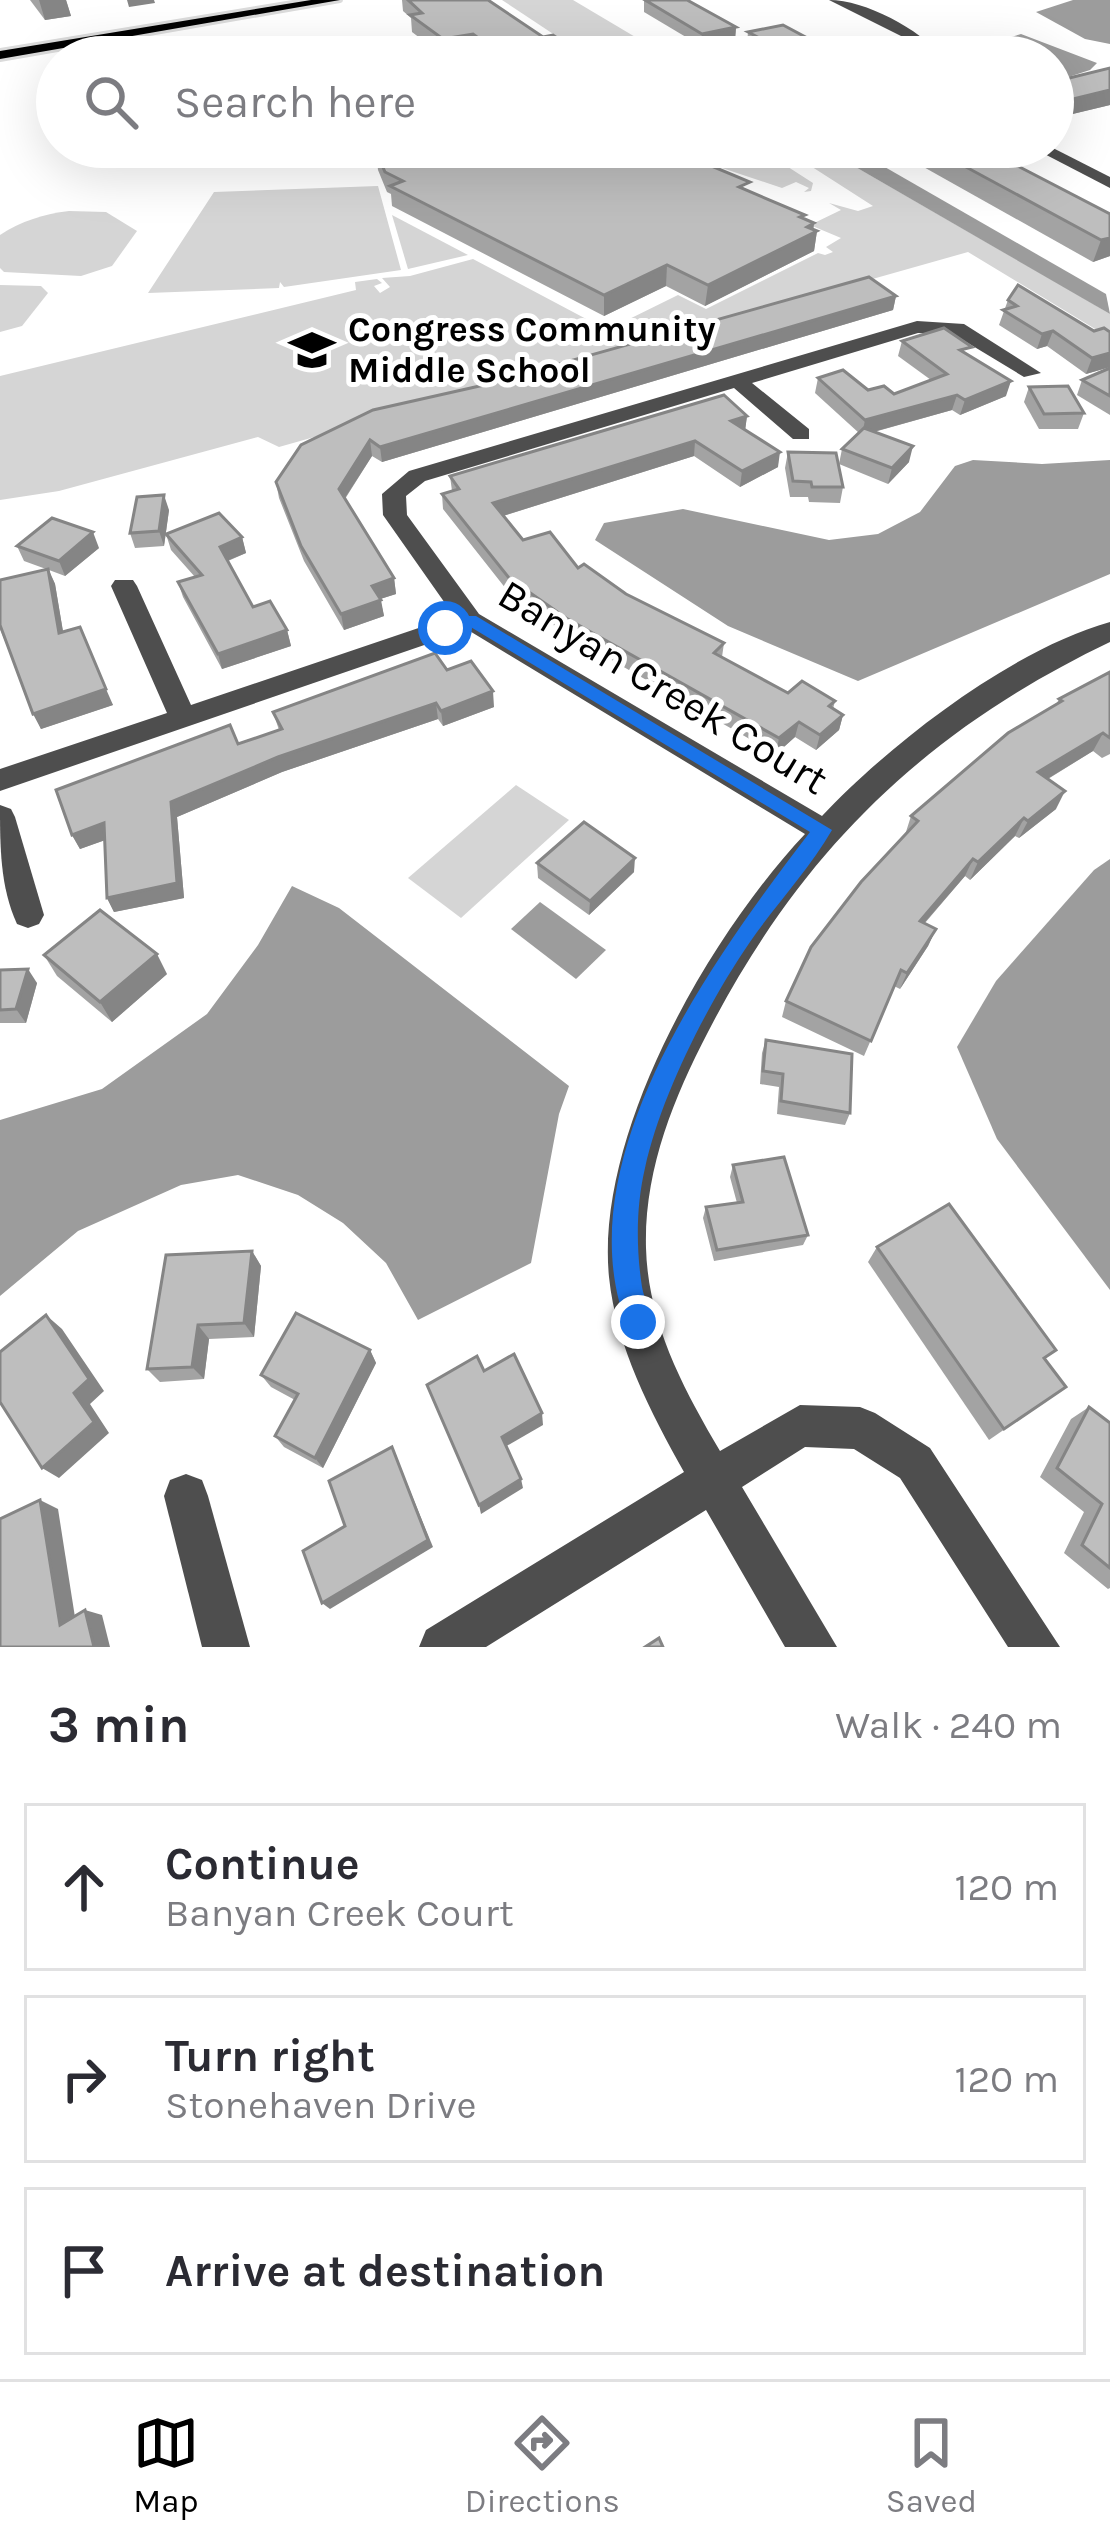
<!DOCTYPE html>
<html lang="en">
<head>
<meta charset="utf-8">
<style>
  :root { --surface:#fff; --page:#f2f2f3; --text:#2b2b33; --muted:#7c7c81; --line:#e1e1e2; --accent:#000 }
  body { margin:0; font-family:Karla,sans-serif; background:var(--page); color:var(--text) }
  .stop { position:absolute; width:36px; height:36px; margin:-27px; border:9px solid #1a73e8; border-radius:50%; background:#fff }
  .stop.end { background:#1a73e8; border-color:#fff; box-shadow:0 3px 12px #0008 }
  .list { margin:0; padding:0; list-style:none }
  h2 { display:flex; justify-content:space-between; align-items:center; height:156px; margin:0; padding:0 48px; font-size:51px }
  h2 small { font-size:39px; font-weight:400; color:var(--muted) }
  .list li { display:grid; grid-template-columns:78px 1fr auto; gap:36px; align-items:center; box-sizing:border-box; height:168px; margin:0 24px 24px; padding:0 24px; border:3px solid var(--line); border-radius:0px }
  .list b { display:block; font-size:45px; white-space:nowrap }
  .list p { margin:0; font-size:39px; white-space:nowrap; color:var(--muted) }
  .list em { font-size:39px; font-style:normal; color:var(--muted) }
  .icon { flex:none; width:66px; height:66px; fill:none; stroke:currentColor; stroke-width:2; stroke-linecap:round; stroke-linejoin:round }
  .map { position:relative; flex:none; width:1110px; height:1647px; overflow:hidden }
  .search { position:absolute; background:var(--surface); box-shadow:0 12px 48px #0002; left:36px; right:36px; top:36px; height:132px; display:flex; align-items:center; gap:30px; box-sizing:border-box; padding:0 42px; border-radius:66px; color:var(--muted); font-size:45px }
  .sheet { height:732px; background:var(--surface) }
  nav { display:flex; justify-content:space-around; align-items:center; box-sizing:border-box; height:168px; border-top:3px solid var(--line); background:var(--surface); font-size:33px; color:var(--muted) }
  nav a { display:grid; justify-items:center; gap:6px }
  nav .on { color:var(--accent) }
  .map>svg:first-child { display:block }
  .green { fill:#d5d5d5 }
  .water { fill:#9c9c9c }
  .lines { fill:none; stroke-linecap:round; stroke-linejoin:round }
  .major-casing { stroke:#dbdbdb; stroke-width:6 }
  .minor { fill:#4e4e4e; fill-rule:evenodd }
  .major { fill:#000; fill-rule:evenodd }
  .wall { fill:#a3a3a3 }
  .shaded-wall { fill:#858585 }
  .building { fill:#bebebe; stroke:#858585; stroke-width:3 }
  .route { fill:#1a73e8 }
  .labels { text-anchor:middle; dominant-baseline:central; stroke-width:10; stroke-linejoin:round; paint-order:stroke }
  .far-poi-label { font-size:36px; font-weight:bold; fill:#000; stroke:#fff; text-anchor:start }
  .street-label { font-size:42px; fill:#000; stroke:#fff }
</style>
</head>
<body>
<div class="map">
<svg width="1110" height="1647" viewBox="0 0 1110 1647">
  <rect width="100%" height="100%" fill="#fff"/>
  <g class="green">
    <path d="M 502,0 L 573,0 L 669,57 L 588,57 Z"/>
    <path d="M 781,147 L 821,147 L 1080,296 L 1110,314 L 1110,338 L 968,252 L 279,447 L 258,437 L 59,491 L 0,500 L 0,376 L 356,290 L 355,282 L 377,279 L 382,283 L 374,286 L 380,293 L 390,287 L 382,278 L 410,276 L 473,259 L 607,330 L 678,295 L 706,309 L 818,253 L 825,255 L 833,252 L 826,247 L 841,238 L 810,225 L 841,210 L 829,203 L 858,211 L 873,206 Z"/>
    <path d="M 760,149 L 813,183 L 811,191 L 804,192 L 809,188 L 796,182 L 782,188 L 704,162 L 710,157 Z"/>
    <path d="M 378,186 L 401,270 L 284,287 L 280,282 L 279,288 L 148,293 L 214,192 Z"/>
    <path d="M 69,211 L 106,212 L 137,231 L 112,266 L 81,276 L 4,272 L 0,268 L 0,235 C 21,221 44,214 69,211 Z"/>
    <path d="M 392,215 L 468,255 L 408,269 Z"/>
    <path d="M 0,285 L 41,286 L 48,293 L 22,326 L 0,332 Z"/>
    <path d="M 516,785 L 569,820 L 461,918 L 408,878 Z"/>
  </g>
  <g class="water">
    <path d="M 1073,0 L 1110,0 L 1110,44 L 1085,39 L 1036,12 Z"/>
    <path d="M 1021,34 L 1097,63 L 1090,70 L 1053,82 L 1053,57 L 967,57 L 964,51 Z"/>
    <path d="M 821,147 L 850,147 L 1106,294 L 1110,314 Z"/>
    <path d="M 973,460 L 1042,464 L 1110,460 L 1110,574 L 858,681 L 728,626 L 595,540 L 604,523 L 683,509 L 829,540 L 878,534 L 920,512 L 955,466 Z"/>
    <path d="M 1110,859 L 1110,1290 L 997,1139 L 957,1047 L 996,981 L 1094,870 Z"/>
    <path d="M 292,886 L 339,908 L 569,1086 L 559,1114 L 531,1263 L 418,1320 L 386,1263 L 343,1223 L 298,1195 L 238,1175 L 181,1185 L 78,1231 L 0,1296 L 0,1120 L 102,1089 L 207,1014 L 258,945 Z"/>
    <path d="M 540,902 L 606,950 L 576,979 L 511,929 Z"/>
  </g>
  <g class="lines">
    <g class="major-casing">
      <path id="major" d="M 311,0 L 340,0 L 0,59 L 0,51 Z"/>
    </g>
    <g class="minor">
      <path d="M 829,0 C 865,0 920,29 942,57 L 928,57 L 917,44 Z"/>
      <path d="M 1031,147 L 1051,147 L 1110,177 L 1110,188 Z"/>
      <path d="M 917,321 L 964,324 L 1041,373 L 1024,377 L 953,334 L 918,333 L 752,383 L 809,429 L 809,439 L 793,439 L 734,388 L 425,481 L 406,496 L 407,515 L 479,614 L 822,816 C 892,742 1011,650 1110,622 L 1110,642 C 926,730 801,851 708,1032 C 673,1099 644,1171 646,1248 C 648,1323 683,1388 720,1451 L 800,1405 L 860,1407 L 875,1413 L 930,1448 L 1060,1647 L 1008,1647 L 900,1478 L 854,1449 L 805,1447 L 742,1487 L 837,1647 L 785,1647 L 706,1510 L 486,1647 L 419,1647 L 426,1630 L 684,1472 C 651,1413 616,1346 609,1277 C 595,1134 709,936 805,834 L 468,630 L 0,791 L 0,769 L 167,713 L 111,586 L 115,580 L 133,580 L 137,586 L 191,705 L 454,616 L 383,515 L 382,494 L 409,471 Z"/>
      <path d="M 0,805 L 11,809 L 15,817 L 44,915 L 39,924 L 28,928 L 17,924 C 0,887 0,846 0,805 Z"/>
      <path d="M 186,1474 L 202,1480 L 208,1496 L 250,1647 L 202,1647 L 164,1496 L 170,1480 Z"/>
    </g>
    <use href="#major" class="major"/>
  </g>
  <g class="wall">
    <path d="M 30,0 L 66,0 L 71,16 L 45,20 Z"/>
    <path d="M 402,0 L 488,0 L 543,37 L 585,57 L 481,57 L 474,52 L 445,57 L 412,32 L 411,18 L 403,11 Z"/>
    <path d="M 644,0 L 736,27 L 735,40 L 701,46 L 644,12 Z"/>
    <path d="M 748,32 L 840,57 L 772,57 L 747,43 Z"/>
    <path d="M 1110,68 L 1110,105 L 1060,117 L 1053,114 L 1053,82 Z"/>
    <path d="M 405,147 L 714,147 L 713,160 L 703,163 L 749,191 L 814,223 L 813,229 L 817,231 L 814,251 L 705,306 L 666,286 L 604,316 L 392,206 L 391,194 L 387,192 L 378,170 L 376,151 Z"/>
    <path d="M 888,147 L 981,147 L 1110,214 L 1110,256 L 1093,262 Z"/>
    <path d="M 896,296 L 893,310 L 382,462 L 372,456 L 345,499 L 394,578 L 396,594 L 380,599 L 384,616 L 344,630 L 304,561 L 279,498 L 276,482 L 301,445 Z"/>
    <path d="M 1008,300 L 1094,331 L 1110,332 L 1110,367 L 1086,374 L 1047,346 L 1037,349 L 999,325 Z"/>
    <path d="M 902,341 L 969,356 L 1006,396 L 960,415 L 952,410 L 874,432 L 909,462 L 888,484 L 839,464 L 842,449 L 859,433 L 815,393 L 818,378 L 868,390 L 894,394 L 931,380 L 898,356 Z"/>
    <path d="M 1110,368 L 1110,415 L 1077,395 L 1082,380 Z"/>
    <path d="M 1029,387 L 1084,413 L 1078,429 L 1039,429 L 1024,402 Z"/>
    <path d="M 747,416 L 745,430 L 778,467 L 740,487 L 694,456 L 503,516 L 523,540 L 626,594 L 724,643 L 722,657 L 788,693 L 835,701 L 833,709 L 843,715 L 839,730 L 816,750 L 795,737 L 776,754 L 566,634 L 510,594 L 443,509 L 442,494 L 452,491 L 450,476 Z"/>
    <path d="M 788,452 L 843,487 L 840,503 L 809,502 L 808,497 L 790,497 L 785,468 Z"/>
    <path d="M 169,510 L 164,546 L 135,548 L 130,533 Z"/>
    <path d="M 166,534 L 242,537 L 246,553 L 228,561 L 253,607 L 287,630 L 291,646 L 222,669 L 183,597 L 178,582 L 195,577 L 171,550 Z"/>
    <path d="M 17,546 L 99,548 L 65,576 L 49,570 L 55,584 L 63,632 L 113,705 L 41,729 L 0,629 L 0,580 L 46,569 L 24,561 Z"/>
    <path d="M 447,670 L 494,707 L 443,726 L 438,719 L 282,772 L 177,817 L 184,898 L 114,912 L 107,898 L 105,840 L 80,849 L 72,835 L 279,730 L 273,712 Z"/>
    <path d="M 1110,672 L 1110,754 L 1102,758 L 1093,751 L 1048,779 L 1056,809 L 1019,838 L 1015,836 L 970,880 L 965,876 L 925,923 L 936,929 L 928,946 L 900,989 L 894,986 L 864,1056 L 782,1017 L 786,1001 L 905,835 L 911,816 L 1056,705 L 1059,699 Z"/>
    <path d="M 537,863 L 634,872 L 589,915 L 538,878 Z"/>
    <path d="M 44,955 L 167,974 L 112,1022 L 57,976 Z"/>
    <path d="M 0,970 L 37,983 L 26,1023 L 0,1023 Z"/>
    <path d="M 766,1040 L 850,1113 L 845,1125 L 777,1114 L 779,1087 L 760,1084 L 762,1053 Z"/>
    <path d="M 733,1165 L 808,1235 L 803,1245 L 714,1261 L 703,1218 L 706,1207 L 737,1203 L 730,1177 Z"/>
    <path d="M 877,1247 L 1045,1359 L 1066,1387 L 989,1440 L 868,1262 Z"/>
    <path d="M 252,1251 L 261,1266 L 254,1337 L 209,1339 L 204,1379 L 160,1382 L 147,1369 Z"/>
    <path d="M 370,1350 L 376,1363 L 323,1468 L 284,1447 L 275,1436 L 295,1400 L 271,1387 L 261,1375 Z"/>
    <path d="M 1089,1407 L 1110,1423 L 1110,1588 L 1108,1589 L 1064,1553 L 1084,1512 L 1040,1477 L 1071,1419 Z"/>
  </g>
  <g class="shaded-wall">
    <path d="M 39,0 L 66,0 L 71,16 L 45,20 Z"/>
    <path d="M 127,0 L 154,0 L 155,3 L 129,7 Z"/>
    <path d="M 736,27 L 735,40 L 701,46 L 702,34 Z"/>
    <path d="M 473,34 L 474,52 L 445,57 L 443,39 Z"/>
    <path d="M 495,43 L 495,57 L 488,57 L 488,45 Z"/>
    <path d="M 1110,90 L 1110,105 L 1060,117 L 1065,101 Z"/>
    <path d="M 688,147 L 714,147 L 713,160 L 672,169 L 673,150 Z"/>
    <path d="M 814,223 L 813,233 L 817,231 L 814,251 L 705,306 L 708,285 Z"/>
    <path d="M 1110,238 L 1110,256 L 1093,262 L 1101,240 Z"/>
    <path d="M 667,265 L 666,286 L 604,316 L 604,295 Z"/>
    <path d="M 896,296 L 893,310 L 382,462 L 380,447 Z"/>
    <path d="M 1053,331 L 1047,346 L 1037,349 L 1042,334 Z"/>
    <path d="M 1110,353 L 1110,367 L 1086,374 L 1092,358 Z"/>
    <path d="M 1011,381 L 1006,396 L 960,415 L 965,400 Z"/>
    <path d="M 957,395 L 952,410 L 862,435 L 865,420 Z"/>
    <path d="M 747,416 L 745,431 L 731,421 Z"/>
    <path d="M 370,440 L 372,456 L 341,504 L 339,489 Z"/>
    <path d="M 695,441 L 694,456 L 493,519 L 493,503 Z"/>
    <path d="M 913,446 L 909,462 L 888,484 L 892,468 Z"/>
    <path d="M 780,452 L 778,467 L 740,487 L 742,471 Z"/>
    <path d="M 164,495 L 169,510 L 164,546 L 159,531 Z"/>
    <path d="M 93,532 L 99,548 L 65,576 L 59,561 Z"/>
    <path d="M 242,537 L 246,553 L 224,562 L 220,547 Z"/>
    <path d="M 48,569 L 55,584 L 66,649 L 59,633 Z"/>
    <path d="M 394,578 L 396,594 L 374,601 L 372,586 Z"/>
    <path d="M 381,600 L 384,616 L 344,630 L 341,614 Z"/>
    <path d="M 287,630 L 291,646 L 222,669 L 218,654 Z"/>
    <path d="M 106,689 L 113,705 L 41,729 L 33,714 Z"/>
    <path d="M 493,691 L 494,707 L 443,726 L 441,711 Z"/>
    <path d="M 436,703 L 438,719 L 282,772 L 177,817 L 184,898 L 114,912 L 107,898 L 171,802 L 278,757 Z"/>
    <path d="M 843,715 L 839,730 L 816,750 L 820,735 Z"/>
    <path d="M 799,722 L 795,737 L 776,754 L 779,738 Z"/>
    <path d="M 1103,733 L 1093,751 L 1029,790 L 1038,772 Z"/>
    <path d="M 1065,791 L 1056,809 L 1019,838 L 1028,821 Z"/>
    <path d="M 1024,818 L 1015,836 L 970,880 L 978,862 Z"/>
    <path d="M 104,823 L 111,838 L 80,849 L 72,835 Z"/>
    <path d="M 635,858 L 634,872 L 589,915 L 590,901 Z"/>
    <path d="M 973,859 L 965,876 L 912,937 L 920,921 Z"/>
    <path d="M 936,929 L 928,946 L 900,989 L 907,973 Z"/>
    <path d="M 157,954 L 167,974 L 112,1022 L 100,1002 Z"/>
    <path d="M 28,969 L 37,983 L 26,1023 L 16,1009 Z"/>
    <path d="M 252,1251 L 261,1266 L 254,1337 L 244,1323 Z"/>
    <path d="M 46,1315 L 62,1329 L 104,1391 L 90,1404 L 109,1433 L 59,1478 L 42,1468 Z"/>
    <path d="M 198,1325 L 209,1339 L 204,1379 L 192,1367 Z"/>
    <path d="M 370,1350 L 376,1363 L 323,1468 L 315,1458 Z"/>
    <path d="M 542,1413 L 543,1425 L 503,1448 L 502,1437 Z"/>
    <path d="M 392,1447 L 433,1547 L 330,1609 L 322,1603 Z"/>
    <path d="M 521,1479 L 523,1488 L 481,1514 L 479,1505 Z"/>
    <path d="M 40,1500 L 58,1509 L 77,1630 L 60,1625 Z"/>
    <path d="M 85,1610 L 102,1615 L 110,1647 L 94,1647 Z"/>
  </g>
  <g class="building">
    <path d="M 408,0 L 488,0 L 543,37 L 553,35 L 585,57 L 514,57 L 495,43 L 488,45 L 473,34 L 443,39 L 410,15 L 422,13 Z"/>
    <path d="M 645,0 L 687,0 L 736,27 L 702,34 Z"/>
    <path d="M 783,25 L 841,56 L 796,57 L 748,32 Z"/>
    <path d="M 1110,68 L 1110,90 L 1065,101 L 1053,95 L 1053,82 Z"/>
    <path d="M 405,147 L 643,147 L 670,157 L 659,147 L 688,147 L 673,150 L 750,182 L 739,187 L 805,215 L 800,217 L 814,223 L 807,227 L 817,231 L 708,285 L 667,265 L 604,295 L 390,186 L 403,181 L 385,172 L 376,151 Z"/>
    <path d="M 929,147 L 981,147 L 1110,214 L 1110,238 L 1101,240 Z"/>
    <path d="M 869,277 L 896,296 L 380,447 L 370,440 L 339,489 L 394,578 L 372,586 L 381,600 L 341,614 L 301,546 L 276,482 L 301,445 L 373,410 L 484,385 Z"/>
    <path d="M 1018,285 L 1094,331 L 1104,328 L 1110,332 L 1110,353 L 1092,358 L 1053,331 L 1042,334 L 1003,310 L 1017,306 L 1008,300 Z"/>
    <path d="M 944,328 L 972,347 L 960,350 L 1011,381 L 965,400 L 957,395 L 865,420 L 818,378 L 843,370 L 868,390 L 884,386 L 894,394 L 947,374 L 902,341 Z"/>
    <path d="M 1110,368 L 1110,396 L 1082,380 Z"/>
    <path d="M 1068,386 L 1084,413 L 1044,414 L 1029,387 Z"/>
    <path d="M 724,395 L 747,416 L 731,421 L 780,452 L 742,471 L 695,441 L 493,503 L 523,540 L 550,532 L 578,568 L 584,564 L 626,594 L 724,643 L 714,653 L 788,693 L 802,681 L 835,701 L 829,706 L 843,715 L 820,735 L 799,722 L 779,738 L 566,618 L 509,578 L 442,494 L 459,489 L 450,476 Z"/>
    <path d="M 864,428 L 913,446 L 892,468 L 842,449 Z"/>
    <path d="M 788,452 L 836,453 L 843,487 L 812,487 L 811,482 L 793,481 Z"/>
    <path d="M 164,495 L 159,531 L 130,533 L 137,497 Z"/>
    <path d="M 219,513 L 242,537 L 220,547 L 253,607 L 270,601 L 287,630 L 218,654 L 178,582 L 202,575 L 166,534 Z"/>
    <path d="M 52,518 L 93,532 L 59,561 L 17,546 Z"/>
    <path d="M 48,569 L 59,633 L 80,627 L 106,689 L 33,714 L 0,625 L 0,580 Z"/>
    <path d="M 435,653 L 447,670 L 471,661 L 493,691 L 441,711 L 436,703 L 278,757 L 171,802 L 177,883 L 107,898 L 104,823 L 72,835 L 56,790 L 230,725 L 238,744 L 282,729 L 273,712 Z"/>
    <path d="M 1110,672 L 1110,738 L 1103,733 L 1038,772 L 1065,791 L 1028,821 L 1024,818 L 978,862 L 973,859 L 920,921 L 936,929 L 907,973 L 901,970 L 871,1041 L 786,1001 L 811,947 L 861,882 L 918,821 L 911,816 L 1008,733 L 1062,701 L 1059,699 Z"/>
    <path d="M 584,822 L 635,858 L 590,901 L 537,863 Z"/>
    <path d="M 100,910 L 157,954 L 100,1002 L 44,955 Z"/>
    <path d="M 28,969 L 16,1009 L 0,1010 L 0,970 Z"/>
    <path d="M 766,1040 L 852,1054 L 850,1113 L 781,1101 L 783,1074 L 763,1071 Z"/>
    <path d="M 784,1157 L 808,1235 L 717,1250 L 706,1207 L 743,1202 L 733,1165 Z"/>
    <path d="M 949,1204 L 1056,1350 L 1044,1358 L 1066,1387 L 1004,1429 L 877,1247 Z"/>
    <path d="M 252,1251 L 244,1323 L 198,1325 L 192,1367 L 147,1369 L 166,1255 Z"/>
    <path d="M 296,1313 L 370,1350 L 315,1458 L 275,1436 L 298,1394 L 261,1375 Z"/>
    <path d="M 46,1315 L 89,1379 L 74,1393 L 94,1422 L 42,1468 L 0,1402 L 0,1352 Z"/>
    <path d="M 514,1354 L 542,1413 L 502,1437 L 521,1479 L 479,1505 L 427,1385 L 477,1356 L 484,1371 Z"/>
    <path d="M 1089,1407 L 1110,1423 L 1110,1568 L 1082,1545 L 1102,1504 L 1057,1468 Z"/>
    <path d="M 392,1447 L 428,1540 L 322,1603 L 303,1551 L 345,1526 L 329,1481 Z"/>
    <path d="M 40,1500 L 60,1625 L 85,1610 L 94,1647 L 0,1647 L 0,1519 Z"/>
    <path d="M 659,1638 L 663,1647 L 645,1647 Z"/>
  </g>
  <path class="route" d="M 464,616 L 476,616 L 832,830 C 809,870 776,904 750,942 C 708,1003 661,1095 645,1168 C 636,1206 636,1248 642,1287 C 645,1303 654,1316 648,1331 L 638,1335 L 629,1331 C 560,1165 714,958 810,832 L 469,626 L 445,634 L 436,628 Z"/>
  <defs>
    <g id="school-bare" transform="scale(3.6)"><path d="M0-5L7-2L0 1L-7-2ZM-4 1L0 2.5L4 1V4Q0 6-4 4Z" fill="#000" stroke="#fff" stroke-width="2.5" paint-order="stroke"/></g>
  </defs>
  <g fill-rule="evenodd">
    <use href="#school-bare" x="312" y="350"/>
  </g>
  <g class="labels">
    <g class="far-poi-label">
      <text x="348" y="329">Congress Community<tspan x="348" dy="41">Middle School</tspan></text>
    </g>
    <g class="street-label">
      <text transform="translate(663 687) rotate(31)">Banyan Creek Court</text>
    </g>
  </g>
</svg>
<div class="stop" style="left:445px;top:628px"></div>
<div class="stop end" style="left:638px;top:1322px"></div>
<div class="search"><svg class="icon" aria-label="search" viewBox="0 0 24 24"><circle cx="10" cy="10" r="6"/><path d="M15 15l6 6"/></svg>Search here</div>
</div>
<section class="sheet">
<h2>3 min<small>Walk · 240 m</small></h2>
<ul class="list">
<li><svg class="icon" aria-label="ahead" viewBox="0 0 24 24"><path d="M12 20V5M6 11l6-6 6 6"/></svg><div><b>Continue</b><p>Banyan Creek Court</p></div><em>120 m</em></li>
<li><svg class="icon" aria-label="right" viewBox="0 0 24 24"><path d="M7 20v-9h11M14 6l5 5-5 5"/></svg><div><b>Turn right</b><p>Stonehaven Drive</p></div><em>120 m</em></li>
<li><svg class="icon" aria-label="arrive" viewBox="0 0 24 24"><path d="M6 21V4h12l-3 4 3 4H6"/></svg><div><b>Arrive at destination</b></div></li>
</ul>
</section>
<nav>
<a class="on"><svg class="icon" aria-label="map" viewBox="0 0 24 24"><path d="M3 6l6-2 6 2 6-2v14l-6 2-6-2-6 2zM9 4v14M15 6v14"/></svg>Map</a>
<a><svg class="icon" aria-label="directions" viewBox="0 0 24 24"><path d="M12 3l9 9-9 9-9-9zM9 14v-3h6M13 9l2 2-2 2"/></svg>Directions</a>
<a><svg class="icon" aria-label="saved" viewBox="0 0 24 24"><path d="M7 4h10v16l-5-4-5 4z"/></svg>Saved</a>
</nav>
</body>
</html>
